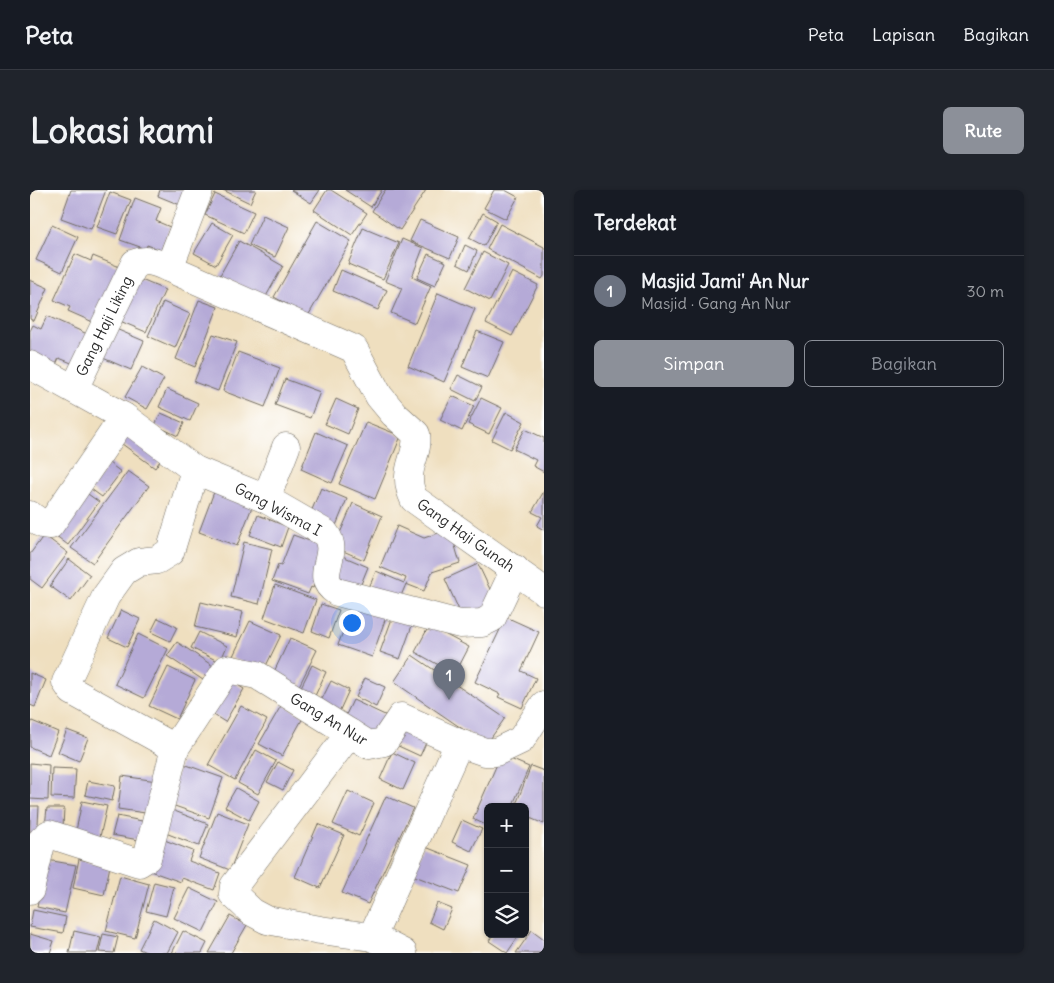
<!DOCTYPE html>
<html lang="id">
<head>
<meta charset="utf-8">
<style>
  :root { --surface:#171b24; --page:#20242c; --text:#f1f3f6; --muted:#9ea1a6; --line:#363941; --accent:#8c9099 }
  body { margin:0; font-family:Delius,sans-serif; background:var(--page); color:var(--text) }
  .controls { position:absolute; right:15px; bottom:15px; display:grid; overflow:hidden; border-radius:8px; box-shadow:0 1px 4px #0004 }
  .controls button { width:45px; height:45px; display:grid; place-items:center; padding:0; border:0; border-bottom:1px solid var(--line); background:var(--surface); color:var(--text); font:25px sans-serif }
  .you { position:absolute; left:321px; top:432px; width:18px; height:18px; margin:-12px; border:4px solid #fff; border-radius:50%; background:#1a73e8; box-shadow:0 0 0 8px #1a73e833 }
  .badge { display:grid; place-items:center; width:32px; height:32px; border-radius:50%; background:var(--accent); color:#fff; font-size:16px; font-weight:700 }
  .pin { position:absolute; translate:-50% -41px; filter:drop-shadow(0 1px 2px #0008) }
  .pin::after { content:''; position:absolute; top:26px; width:18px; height:15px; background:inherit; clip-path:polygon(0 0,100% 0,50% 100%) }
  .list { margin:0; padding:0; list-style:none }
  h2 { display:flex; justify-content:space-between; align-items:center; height:65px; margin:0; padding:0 20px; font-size:21px }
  h2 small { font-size:16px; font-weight:400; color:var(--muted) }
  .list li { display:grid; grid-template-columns:32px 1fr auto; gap:15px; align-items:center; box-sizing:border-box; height:70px; padding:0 20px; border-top:1px solid var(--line) }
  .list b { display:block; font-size:19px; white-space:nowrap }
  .list p { margin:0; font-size:16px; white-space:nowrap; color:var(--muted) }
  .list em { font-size:16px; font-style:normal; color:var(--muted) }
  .actions { display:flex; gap:10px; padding:15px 20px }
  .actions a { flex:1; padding:11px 0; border:1px solid var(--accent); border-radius:8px; text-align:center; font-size:18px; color:var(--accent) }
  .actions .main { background:var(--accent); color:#fff }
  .icon { flex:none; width:28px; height:28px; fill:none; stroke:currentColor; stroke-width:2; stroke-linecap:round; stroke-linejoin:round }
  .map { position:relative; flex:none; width:514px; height:763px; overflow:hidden; border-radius:8px }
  header { display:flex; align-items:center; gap:30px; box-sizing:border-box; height:70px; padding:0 25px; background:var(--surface); border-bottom:1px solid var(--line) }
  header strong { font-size:24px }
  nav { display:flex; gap:28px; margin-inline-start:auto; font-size:18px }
  .intro { display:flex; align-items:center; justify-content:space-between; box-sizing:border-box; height:120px; padding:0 30px }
  h1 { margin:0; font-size:35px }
  .button { padding:12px 22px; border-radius:8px; background:var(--accent); color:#fff; font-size:18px; font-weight:700 }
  main { display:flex; gap:30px; padding:0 30px }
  aside { flex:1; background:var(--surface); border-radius:8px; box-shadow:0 1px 4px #0004 }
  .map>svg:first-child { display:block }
  .building { fill:#b5aad7 }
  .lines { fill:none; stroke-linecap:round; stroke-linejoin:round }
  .minor-casing { stroke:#706a5f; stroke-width:29 }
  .minor { stroke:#fff; stroke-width:28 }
  .labels { text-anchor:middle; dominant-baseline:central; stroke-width:4; stroke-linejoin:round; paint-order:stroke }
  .street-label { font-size:15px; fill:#2b2b2b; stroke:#fff }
</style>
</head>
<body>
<header>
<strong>Peta</strong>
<nav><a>Peta</a><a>Lapisan</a><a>Bagikan</a></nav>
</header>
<div class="intro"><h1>Lokasi kami</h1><a class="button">Rute</a></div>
<main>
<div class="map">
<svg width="514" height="763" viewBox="0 0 514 763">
  <rect width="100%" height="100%" fill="#fff"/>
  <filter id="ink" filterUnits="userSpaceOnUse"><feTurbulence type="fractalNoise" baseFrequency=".02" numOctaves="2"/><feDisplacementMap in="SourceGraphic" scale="10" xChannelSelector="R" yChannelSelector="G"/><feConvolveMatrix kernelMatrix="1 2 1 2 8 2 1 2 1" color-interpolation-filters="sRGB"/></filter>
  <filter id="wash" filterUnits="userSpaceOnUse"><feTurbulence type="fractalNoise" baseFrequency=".0096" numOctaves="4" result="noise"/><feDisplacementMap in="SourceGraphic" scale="20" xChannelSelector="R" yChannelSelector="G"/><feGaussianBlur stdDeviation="1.12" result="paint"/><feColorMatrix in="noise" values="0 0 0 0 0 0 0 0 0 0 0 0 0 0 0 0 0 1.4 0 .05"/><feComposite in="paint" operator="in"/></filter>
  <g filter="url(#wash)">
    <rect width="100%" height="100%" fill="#efdfbf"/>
    <g id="blocks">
      <g class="building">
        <path d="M 41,0 L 76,0 L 61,39 L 31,28 Z"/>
        <path d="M 130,0 L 167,0 L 160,19 L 128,6 Z"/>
        <path d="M 193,0 L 226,0 L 220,13 Z"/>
        <path d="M 261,0 L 290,0 L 281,13 Z"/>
        <path d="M 297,0 L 301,0 L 337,23 L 322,45 L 284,20 Z"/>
        <path d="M 315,0 L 352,0 L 341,17 Z"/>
        <path d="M 355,0 L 396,0 L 370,40 L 342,21 Z"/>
        <path d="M 464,0 L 475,0 L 488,7 L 476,29 L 454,18 Z"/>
        <path d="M 80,2 L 101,10 L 87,44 L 67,37 Z"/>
        <path d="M 185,4 L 224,22 L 214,43 L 175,25 Z"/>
        <path d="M 105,8 L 131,18 L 126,31 L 140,37 L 131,60 L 117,55 L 116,59 L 90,50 Z"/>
        <path d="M 453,23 L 467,31 L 454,56 L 439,48 Z"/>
        <path d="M 233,25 L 259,37 L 245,67 L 219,55 Z"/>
        <path d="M 390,30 L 429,47 L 420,68 L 380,51 Z"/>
        <path d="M 287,31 L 321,51 L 278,126 L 244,107 Z"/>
        <path d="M 182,33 L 203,45 L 186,75 L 164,63 Z"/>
        <path d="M 470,34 L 514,57 L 514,86 L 512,89 L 457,59 Z"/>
        <path d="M 22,35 L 48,47 L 32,82 L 6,70 Z"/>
        <path d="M 333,38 L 369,53 L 353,89 L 318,74 Z"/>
        <path d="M 372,49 L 393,58 L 382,87 L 401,96 L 385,133 L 361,123 L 372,98 L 355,91 Z"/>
        <path d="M 209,51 L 253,76 L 234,110 L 190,85 Z"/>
        <path d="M 435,55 L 447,61 L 439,80 L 427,74 Z"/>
        <path d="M 453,62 L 478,75 L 460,111 L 435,98 Z"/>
        <path d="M 45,64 L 61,71 L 63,66 L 97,80 L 72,136 L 38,121 L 40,117 L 24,110 Z"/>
        <path d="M 398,64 L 416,72 L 405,96 L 387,88 Z"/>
        <path d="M 311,80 L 357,100 L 348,120 L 303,101 Z"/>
        <path d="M 482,82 L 508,95 L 482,146 L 456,133 Z"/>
        <path d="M 109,89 L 135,100 L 116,142 L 90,131 Z"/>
        <path d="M 0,90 L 18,98 L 4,131 L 0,129 Z"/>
        <path d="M 408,103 L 445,119 L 414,192 L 378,176 Z"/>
        <path d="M 169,110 L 188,117 L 165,177 L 146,169 Z"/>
        <path d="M 133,112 L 160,124 L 145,158 L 118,146 Z"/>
        <path d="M 17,126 L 64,147 L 44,174 L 29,168 L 23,181 L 0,171 L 0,141 L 3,135 L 11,139 Z"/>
        <path d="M 86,139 L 114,151 L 101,180 L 73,168 Z"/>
        <path d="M 447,141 L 474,152 L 458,188 L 432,177 Z"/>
        <path d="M 183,144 L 207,152 L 188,201 L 164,192 Z"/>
        <path d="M 208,162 L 250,178 L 235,217 L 193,201 Z"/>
        <path d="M 112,177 L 134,189 L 117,219 L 95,207 Z"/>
        <path d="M 428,185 L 452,197 L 445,211 L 421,199 Z"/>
        <path d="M 255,189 L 290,202 L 280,228 L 245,215 Z"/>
        <path d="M 137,199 L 168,213 L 160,231 L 129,217 Z"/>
        <path d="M 422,206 L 444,216 L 432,241 L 410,230 Z"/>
        <path d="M 451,208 L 472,218 L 459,244 L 438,234 Z"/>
        <path d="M 306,209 L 328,219 L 318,244 L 295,234 Z"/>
        <path d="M 476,222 L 494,232 L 480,259 L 462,250 Z"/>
        <path d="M 131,223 L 154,233 L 148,246 L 125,235 Z"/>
        <path d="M 336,232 L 371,246 L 345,309 L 309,294 Z"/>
        <path d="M 100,234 L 137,261 L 125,278 L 88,251 Z"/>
        <path d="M 495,239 L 514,248 L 514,282 L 503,276 L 506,270 L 484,259 Z"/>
        <path d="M 286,242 L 318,256 L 302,293 L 271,279 Z"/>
        <path d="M 79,273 L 91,282 L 72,307 L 61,299 Z"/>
        <path d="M 98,281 L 119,296 L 63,373 L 41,358 Z"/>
        <path d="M 187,294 L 225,309 L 207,356 L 169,342 Z"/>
        <path d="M 291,298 L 317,309 L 305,338 L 279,327 Z"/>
        <path d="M 51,299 L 69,312 L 38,355 L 20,341 Z"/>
        <path d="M 514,301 L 514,340 L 507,336 L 512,327 L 502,322 Z"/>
        <path d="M 323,313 L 352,326 L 334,370 L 304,357 Z"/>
        <path d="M 228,325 L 258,337 L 251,357 L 220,345 Z"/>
        <path d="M 367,336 L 394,348 L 420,339 L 430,373 L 402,382 L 394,401 L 376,394 L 368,413 L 338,400 L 346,381 L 374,393 L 376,388 L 350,377 Z"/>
        <path d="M 14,345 L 38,363 L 12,398 L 0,389 L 0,364 Z"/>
        <path d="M 263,345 L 299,358 L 283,398 L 281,397 L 278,404 L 242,391 L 248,375 L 251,376 Z"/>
        <path d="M 214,352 L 242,359 L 229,414 L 201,407 Z"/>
        <path d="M 310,365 L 338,377 L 329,399 L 301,388 Z"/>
        <path d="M 39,369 L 60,385 L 41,411 L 20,396 Z"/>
        <path d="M 448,374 L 467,414 L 433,429 L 415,389 Z"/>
        <path d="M 245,395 L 286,410 L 274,443 L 234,428 Z"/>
        <path d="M 171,412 L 213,422 L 207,447 L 165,437 Z"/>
        <path d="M 291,414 L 309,420 L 299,448 L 282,441 Z"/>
        <path d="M 323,415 L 356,427 L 342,467 L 308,455 Z"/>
        <path d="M 91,420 L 110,429 L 97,457 L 78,448 Z"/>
        <path d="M 364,423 L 384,430 L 370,469 L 350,462 Z"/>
        <path d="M 476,427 L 509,442 L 491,481 L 506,488 L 492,518 L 468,507 L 470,504 L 445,492 Z"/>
        <path d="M 128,428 L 147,437 L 140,451 L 121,442 Z"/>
        <path d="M 220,431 L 251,445 L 233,482 L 202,468 Z"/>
        <path d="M 399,436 L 439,457 L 425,484 L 385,462 Z"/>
        <path d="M 169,442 L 197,456 L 190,472 L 161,458 Z"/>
        <path d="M 108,444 L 138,459 L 114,508 L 85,494 Z"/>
        <path d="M 260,448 L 287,460 L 269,496 L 243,484 Z"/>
        <path d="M 147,452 L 183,476 L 173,490 L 137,466 Z"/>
        <path d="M 382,465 L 475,528 L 456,555 L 364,492 Z"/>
        <path d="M 282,475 L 296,482 L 284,508 L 269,501 Z"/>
        <path d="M 138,477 L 165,490 L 147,529 L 119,516 Z"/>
        <path d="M 0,483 L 16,490 L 5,517 L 0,515 Z"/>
        <path d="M 335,488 L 355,497 L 346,517 L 326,507 Z"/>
        <path d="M 198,489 L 214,499 L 195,532 L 179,522 Z"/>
        <path d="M 301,491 L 319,500 L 309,522 L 290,513 Z"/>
        <path d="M 323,510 L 357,526 L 347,547 L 313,531 Z"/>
        <path d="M 252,514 L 274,526 L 252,566 L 229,554 Z"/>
        <path d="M 211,516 L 237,530 L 205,590 L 178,575 Z"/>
        <path d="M 2,531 L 28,542 L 19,565 L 0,557 L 0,537 Z"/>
        <path d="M 373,534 L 399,546 L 390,566 L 364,554 Z"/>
        <path d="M 37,540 L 58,548 L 49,571 L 28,562 Z"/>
        <path d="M 226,560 L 246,571 L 228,604 L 208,593 Z"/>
        <path d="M 362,562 L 385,573 L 373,600 L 350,589 Z"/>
        <path d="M 471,565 L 499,577 L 482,617 L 458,617 L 458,636 L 443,629 Z"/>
        <path d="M 248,572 L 263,580 L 253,600 L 237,592 Z"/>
        <path d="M 0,573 L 19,575 L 18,610 L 0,609 Z"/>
        <path d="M 151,573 L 193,588 L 179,628 L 136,613 Z"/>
        <path d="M 501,576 L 514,581 L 514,634 L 495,626 L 495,617 L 485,617 Z"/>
        <path d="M 22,578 L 46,579 L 44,608 L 21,607 Z"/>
        <path d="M 92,586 L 127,591 L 122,624 L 88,619 Z"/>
        <path d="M 58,591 L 85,596 L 82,611 L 55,605 Z"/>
        <path d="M 206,598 L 229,611 L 219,630 L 195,617 Z"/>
        <path d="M 318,601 L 344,613 L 329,646 L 303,634 Z"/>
        <path d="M 356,606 L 383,618 L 338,714 L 312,703 Z"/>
        <path d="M 52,611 L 77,616 L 69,651 L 45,646 Z"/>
        <path d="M 0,616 L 9,616 L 7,652 L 0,652 Z"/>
        <path d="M 17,618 L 34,618 L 33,637 L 15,636 Z"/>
        <path d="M 142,620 L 178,634 L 169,656 L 133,642 Z"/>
        <path d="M 187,622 L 218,634 L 200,680 L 169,668 Z"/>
        <path d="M 87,626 L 117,632 L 114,651 L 82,645 Z"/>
        <path d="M 432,630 L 452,639 L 441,661 L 422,652 Z"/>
        <path d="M 288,634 L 314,645 L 290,698 L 265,687 Z"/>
        <path d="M 132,649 L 163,661 L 159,671 L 190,683 L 184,700 L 152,688 L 151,692 L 120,681 Z"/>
        <path d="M 393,656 L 441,675 L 429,703 L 382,685 Z"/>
        <path d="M 49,669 L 80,676 L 74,705 L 43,698 Z"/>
        <path d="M 17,670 L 46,675 L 35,723 L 7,717 Z"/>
        <path d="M 90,686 L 119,694 L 105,748 L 76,741 Z"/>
        <path d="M 124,692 L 144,697 L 136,726 L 116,721 Z"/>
        <path d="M 159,698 L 188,712 L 173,742 L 144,728 Z"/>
        <path d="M 407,713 L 422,719 L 413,739 L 399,732 Z"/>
        <path d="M 3,720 L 36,727 L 33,743 L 0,737 Z"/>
        <path d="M 200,726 L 217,735 L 201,763 L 179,763 Z"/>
        <path d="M 124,729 L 148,742 L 137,763 L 118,763 L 109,759 Z"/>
        <path d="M 502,740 L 514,749 L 514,763 L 486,763 Z"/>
        <path d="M 44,741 L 71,747 L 67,763 L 39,763 Z"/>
        <path d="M 153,741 L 177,753 L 172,763 L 142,763 Z"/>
        <path d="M 0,744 L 24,751 L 20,763 L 0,763 Z"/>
        <path d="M 73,744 L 88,747 L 84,763 L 69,762 Z"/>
        <path d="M 463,744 L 490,744 L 477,763 L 459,751 Z"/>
      </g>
    </g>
  </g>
  <g filter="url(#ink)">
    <use href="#blocks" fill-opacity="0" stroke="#706a5f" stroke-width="1"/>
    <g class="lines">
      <g class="minor-casing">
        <g id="minor">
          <path d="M 139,78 L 169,0"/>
          <path d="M 0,175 L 94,227 L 165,280 L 236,309 L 295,343 C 312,365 281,386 307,402 L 430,434 L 452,433 L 462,428 L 485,379"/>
          <path d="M 44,199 L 105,73 C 118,68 127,73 139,78 L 324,159 L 349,206 L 364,224 L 386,244 C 390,267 370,279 384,309 L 514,401"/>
          <path d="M 236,309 L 256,257"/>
          <path d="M 0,325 L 12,334 L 20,335 L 94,227"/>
          <path d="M 320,543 L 204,696 L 203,704 L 222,722 L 237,730 L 290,740 L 342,747 L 373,763"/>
          <path d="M 145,558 L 42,501 L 36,492 L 76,406 L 94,381 L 109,372 L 127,370 L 140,362 L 165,280"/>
          <path d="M 0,700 L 12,650 L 19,644 L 109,673 L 117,668 L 145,558 L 197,479 L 227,485 L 339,555 L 354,552 L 371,527 L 429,553 L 455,562 L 466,562 L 491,550 L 514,515"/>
          <path d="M 342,747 L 429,553"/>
        </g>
      </g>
      <use href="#minor" class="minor"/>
    </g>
  </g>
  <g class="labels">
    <g class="street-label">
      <text transform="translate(74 136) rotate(-64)">Gang Haji Liking</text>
      <text transform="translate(248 319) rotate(28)">Gang Wisma I</text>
      <text transform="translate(436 345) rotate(35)">Gang Haji Gunah</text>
      <text transform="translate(299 529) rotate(31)">Gang An Nur</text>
    </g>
  </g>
</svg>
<div class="controls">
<button>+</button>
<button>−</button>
<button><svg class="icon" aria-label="layers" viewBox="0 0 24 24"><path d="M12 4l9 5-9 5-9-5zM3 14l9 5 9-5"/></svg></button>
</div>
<div class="you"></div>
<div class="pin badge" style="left:419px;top:510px;background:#6b7280">1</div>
</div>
<aside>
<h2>Terdekat<small></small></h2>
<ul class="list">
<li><span class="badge" style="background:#6b7280">1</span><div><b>Masjid Jami' An Nur</b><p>Masjid · Gang An Nur</p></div><em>30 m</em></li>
</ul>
<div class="actions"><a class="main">Simpan</a><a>Bagikan</a></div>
</aside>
</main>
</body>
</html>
